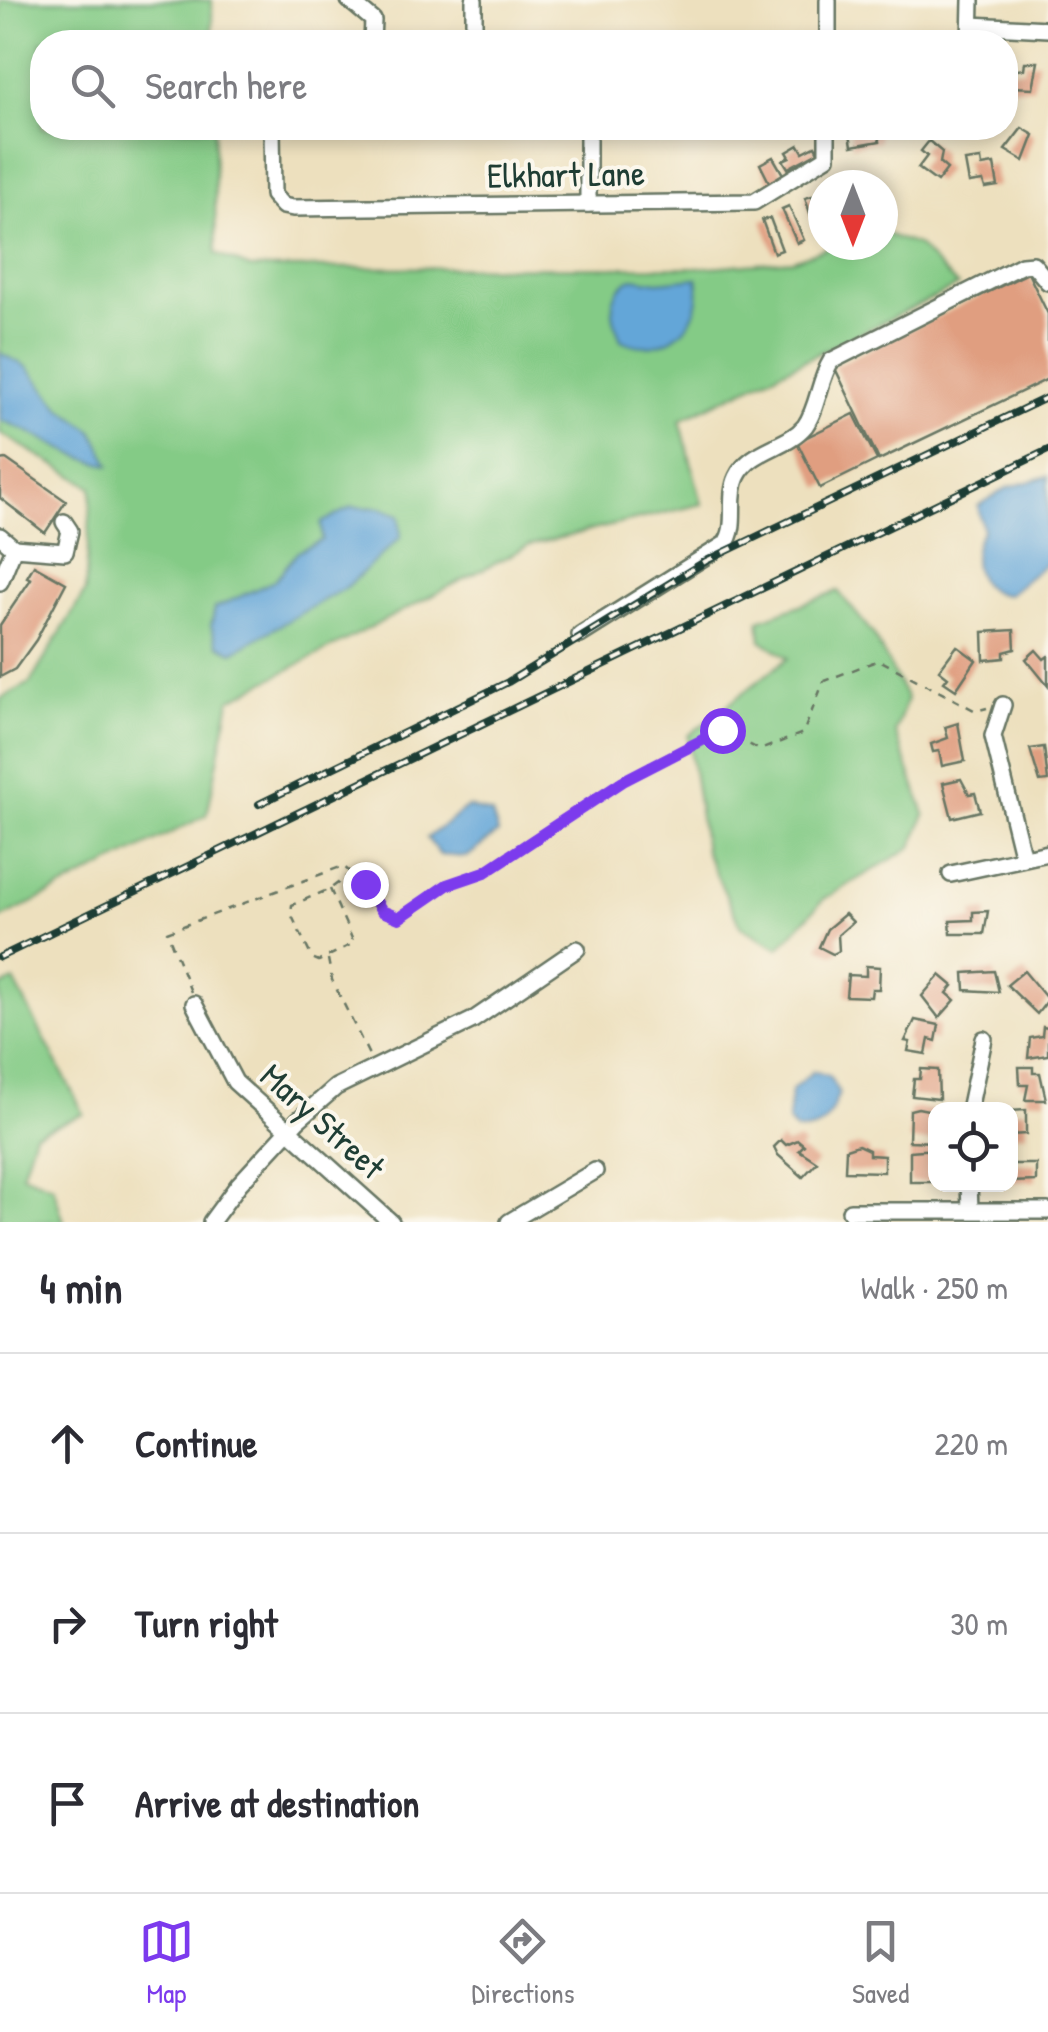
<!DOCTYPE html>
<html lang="en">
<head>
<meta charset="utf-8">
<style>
  :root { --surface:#fff; --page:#f2f2f3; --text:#2b2b33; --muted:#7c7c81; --line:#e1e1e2; --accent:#7c3aed }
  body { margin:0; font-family:"Patrick Hand",sans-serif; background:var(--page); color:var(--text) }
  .controls { position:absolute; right:30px; bottom:30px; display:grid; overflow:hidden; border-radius:20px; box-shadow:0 5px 15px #0003 }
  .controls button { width:90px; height:90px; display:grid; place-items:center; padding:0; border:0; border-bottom:2px solid var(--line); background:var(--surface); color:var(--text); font:50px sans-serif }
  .compass { position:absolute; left:808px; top:170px; width:90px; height:90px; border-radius:50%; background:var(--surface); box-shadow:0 5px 15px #0003; rotate:180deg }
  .stop { position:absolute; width:30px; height:30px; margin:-22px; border:8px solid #7c3aed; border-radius:50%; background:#fff }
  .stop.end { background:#7c3aed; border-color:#fff; box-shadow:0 2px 10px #0008 }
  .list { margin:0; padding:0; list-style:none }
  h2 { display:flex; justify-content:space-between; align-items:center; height:130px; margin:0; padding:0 40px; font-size:42px }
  h2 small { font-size:32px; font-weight:400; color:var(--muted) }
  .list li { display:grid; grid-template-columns:65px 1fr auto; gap:30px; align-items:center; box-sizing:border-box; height:180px; padding:0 40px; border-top:2px solid var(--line) }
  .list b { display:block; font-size:38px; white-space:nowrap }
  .list em { font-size:32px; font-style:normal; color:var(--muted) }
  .icon { flex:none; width:55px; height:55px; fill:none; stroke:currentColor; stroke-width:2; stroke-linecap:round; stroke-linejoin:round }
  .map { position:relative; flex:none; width:1048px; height:1222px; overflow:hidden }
  .search { position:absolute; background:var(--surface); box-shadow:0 5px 15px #0003; left:30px; right:30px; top:30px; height:110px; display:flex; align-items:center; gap:25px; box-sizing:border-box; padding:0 35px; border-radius:40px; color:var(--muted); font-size:38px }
  .sheet { height:670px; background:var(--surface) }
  nav { display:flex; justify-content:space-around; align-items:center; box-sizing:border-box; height:140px; border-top:2px solid var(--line); background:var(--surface); font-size:28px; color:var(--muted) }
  nav a { display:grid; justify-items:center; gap:5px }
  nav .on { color:var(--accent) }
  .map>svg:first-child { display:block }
  .green { fill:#84cb86; stroke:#52845d; stroke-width:2.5 }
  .water { fill:#64a6d8; stroke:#427286; stroke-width:2.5 }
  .building { fill:#e09e80 }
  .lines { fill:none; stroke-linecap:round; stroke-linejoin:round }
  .minor-casing { stroke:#677664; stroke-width:20 }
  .path { stroke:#677664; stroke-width:2.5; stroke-dasharray:8 8; stroke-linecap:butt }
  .minor { stroke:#fff; stroke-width:15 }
  .rail-casing { stroke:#1f3d34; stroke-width:8 }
  .rail { stroke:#fbf7ec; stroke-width:4; stroke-dasharray:11; stroke-linecap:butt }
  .route { stroke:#7c3aed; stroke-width:12 }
  .labels { text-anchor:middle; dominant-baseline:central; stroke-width:8; stroke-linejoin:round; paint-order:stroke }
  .street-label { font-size:35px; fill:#1f3d34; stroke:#fbf7ec }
</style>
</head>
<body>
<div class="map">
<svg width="1048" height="1222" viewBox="0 0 1048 1222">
  <rect width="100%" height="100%" fill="#fbf7ec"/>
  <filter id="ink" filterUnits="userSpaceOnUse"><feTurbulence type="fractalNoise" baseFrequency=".01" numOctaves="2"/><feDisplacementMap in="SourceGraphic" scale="20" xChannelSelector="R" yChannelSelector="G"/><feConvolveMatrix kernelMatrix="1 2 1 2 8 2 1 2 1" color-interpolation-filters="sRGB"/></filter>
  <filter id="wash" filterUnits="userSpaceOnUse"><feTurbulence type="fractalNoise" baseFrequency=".0048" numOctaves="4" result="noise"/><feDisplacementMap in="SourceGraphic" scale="40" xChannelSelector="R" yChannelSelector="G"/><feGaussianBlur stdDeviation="2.25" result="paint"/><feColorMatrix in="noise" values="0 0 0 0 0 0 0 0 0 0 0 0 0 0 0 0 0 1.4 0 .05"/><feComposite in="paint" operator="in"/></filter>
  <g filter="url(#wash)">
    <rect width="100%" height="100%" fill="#ede0be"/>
    <g class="green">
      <path d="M 0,0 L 212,0 L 212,42 L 42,42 L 42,128 L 214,128 L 216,254 L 250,268 L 711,267 L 793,260 L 835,245 L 883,245 L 883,233 L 917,245 L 958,286 L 680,420 L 702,504 L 530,545 L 230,700 L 207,815 L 0,919 L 0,699 L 30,683 L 85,592 L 92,487 L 0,433 Z"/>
      <path d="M 838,591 L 873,634 L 907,699 L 895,732 L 925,814 L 912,847 L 824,899 L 779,948 L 741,927 L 705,851 L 688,736 L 788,658 L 761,640 L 759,620 Z"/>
      <path d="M 14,981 L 84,1114 L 35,1133 L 22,1174 L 53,1186 L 64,1222 L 0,1222 L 0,987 Z"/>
    </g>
    <g class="water">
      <path d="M 633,278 L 658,282 L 697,278 C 707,323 664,361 621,340 C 611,315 605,293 633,278 Z"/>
      <path d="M 0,353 L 27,367 L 61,408 L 93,431 L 110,465 C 70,459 38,432 0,420 Z"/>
      <path d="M 1048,476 L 1048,562 L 1007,595 C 973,592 966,555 983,530 L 978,506 L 1007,488 Z"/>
      <path d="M 352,507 L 381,508 L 399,515 L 401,537 L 348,586 L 233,652 L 218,645 L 211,626 L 215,608 L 274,581 L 298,552 L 322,540 L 321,523 Z"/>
      <path d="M 468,807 L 492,814 L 498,833 L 467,857 L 440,855 L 427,838 Z"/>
      <path d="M 813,1071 L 829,1076 L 839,1093 C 830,1117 824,1134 796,1130 L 788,1121 L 791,1091 Z"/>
    </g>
    <g id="blocks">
      <g class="building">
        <path d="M 1025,62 L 1038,62 L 1033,88 L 1011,87 L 1011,71 L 1024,69 Z"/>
        <path d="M 878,128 L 880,141 L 852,146 L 850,133 Z"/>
        <path d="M 1022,128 L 1034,135 L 1024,161 L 1005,150 Z"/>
        <path d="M 929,141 L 942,152 L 940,163 L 947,169 L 937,182 L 918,168 L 927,156 L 921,151 Z"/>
        <path d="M 799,145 L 803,152 L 815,146 L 818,152 L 788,168 L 783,160 L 790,157 L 787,152 Z"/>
        <path d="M 773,157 L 784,176 L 770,184 L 760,164 Z"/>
        <path d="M 981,159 L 982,166 L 994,164 L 998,186 L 985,188 L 983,181 L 969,183 L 965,161 Z"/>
        <path d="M 812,196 L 823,227 L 817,234 L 805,198 Z"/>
        <path d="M 789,206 L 804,240 L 797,243 L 782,209 Z"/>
        <path d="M 770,218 L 782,250 L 774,253 L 762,220 Z"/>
        <path d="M 1028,273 L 1048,314 L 1048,379 L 879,460 L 834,366 Z"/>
        <path d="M 854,414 L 877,460 L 820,488 L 797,442 Z"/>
        <path d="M 6,459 L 66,501 L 45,533 L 0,498 L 0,460 Z"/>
        <path d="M 34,565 L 66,583 L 36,640 L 15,669 L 0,677 L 0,625 L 31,579 L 27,577 Z"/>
        <path d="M 1014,630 L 1015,649 L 1004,652 L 1004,658 L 984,660 L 983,632 Z"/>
        <path d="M 957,646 L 976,660 L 956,690 L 944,682 L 948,677 L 939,670 Z"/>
        <path d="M 1036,650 L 1044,659 L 1048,656 L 1048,686 L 1026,659 Z"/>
        <path d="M 958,723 L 965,761 L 942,766 L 939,751 L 933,752 L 931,744 L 948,738 L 945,727 Z"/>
        <path d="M 1044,747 L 1048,781 L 1040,782 L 1030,749 Z"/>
        <path d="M 961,779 L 969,794 L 975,793 L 980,811 L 952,818 L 943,783 Z"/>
        <path d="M 988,911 L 984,934 L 951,934 L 950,921 L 973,920 L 973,912 Z"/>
        <path d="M 845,914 L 853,922 L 838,935 L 839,951 L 833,954 L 819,947 L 827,929 Z"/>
        <path d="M 866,966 L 880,967 L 879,989 L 872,989 L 871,997 L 846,996 L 848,975 L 866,976 Z"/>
        <path d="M 994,971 L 999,992 L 965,990 L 964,973 Z"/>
        <path d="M 1024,971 L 1048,1000 L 1037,1014 L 1007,985 Z"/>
        <path d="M 940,975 L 953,986 L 947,993 L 955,1000 L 939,1018 L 922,996 Z"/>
        <path d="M 915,1020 L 939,1025 L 936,1041 L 929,1039 L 926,1054 L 908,1051 L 910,1042 L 905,1041 Z"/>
        <path d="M 1043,1027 L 1048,1028 L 1048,1055 L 1028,1058 L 1030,1038 L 1042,1036 Z"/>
        <path d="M 1019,1067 L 1033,1067 L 1033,1073 L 1040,1073 L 1046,1100 L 1025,1100 L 1028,1085 L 1020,1085 Z"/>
        <path d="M 921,1069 L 938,1070 L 939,1099 L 912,1096 L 914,1079 L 920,1079 Z"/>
        <path d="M 918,1108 L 933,1111 L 935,1142 L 909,1141 L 910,1110 Z"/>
        <path d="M 1026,1110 L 1026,1134 L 1010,1135 L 1010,1111 Z"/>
        <path d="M 781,1140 L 786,1145 L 798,1140 L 804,1145 L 799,1150 L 817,1162 L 803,1177 L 778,1155 L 774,1147 Z"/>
        <path d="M 858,1145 L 869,1150 L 869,1155 L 884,1156 L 884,1172 L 845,1171 L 846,1149 Z"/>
        <path d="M 936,1149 L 933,1182 L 910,1182 L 910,1151 Z"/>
        <path d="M 1010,1164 L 1036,1164 L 1036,1181 L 1010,1182 Z"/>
      </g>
    </g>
  </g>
  <g filter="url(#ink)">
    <use href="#blocks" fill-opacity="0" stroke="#677664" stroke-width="2.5"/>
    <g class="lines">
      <g class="minor-casing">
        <g id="minor">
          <path d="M 349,0 L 373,20 L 372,42"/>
          <path d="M 971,25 L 1048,29"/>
          <path d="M 474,42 L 474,0"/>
          <path d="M 828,42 L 828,0"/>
          <path d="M 970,42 L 971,0"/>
          <path d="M 272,128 L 273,195 L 283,206 L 293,208 L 754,202 L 827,157 L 827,128"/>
          <path d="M 588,204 L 588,128"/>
          <path d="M 0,536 L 14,548 L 0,582"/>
          <path d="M 14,548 L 65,552 L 70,531 L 64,522"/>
          <path d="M 580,635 L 725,544 C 739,526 727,498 737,477 C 750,449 787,448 805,426 C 818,408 819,380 831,361 L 1022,265 L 1033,264 L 1048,282"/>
          <path d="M 1003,705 L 993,736 L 1023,858"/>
          <path d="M 951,874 L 1048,853"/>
          <path d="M 194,1004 L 235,1082 L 391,1222"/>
          <path d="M 969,1110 L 984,1039"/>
          <path d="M 969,1184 L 970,1209"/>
          <path d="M 850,1211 L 1048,1211"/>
          <path d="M 211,1222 L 239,1184 L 298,1120 L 336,1087 L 473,1020 L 577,949"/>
          <path d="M 509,1222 L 595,1171"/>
        </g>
      </g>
      <g class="path">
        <path d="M 330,889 L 354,943 L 319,961 L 312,958 L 291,914 L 292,905 L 330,889 L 351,873"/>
        <path d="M 328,959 L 332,980 L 369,1055"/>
        <path d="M 191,992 L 167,932 L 343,866 C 364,883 375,909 399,918 L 447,885 L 485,872 L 623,781 L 722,730 L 760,750 L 803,733 L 824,681 L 879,660 L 976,711 L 987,708"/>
      </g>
      <use href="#minor" class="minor"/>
      <g class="rail-casing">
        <g id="rail">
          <path d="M 259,804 L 508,682 L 706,561 L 1048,397"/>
          <path d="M 0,957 L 1048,450"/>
        </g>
      </g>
      <use href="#rail" class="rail"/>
    </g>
  </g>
  <g class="lines" filter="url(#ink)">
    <path class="route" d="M 365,884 L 382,911 L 399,918 L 447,885 L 485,872 L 623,781 L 722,730"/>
  </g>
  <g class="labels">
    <g class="street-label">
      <text transform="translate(566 174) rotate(-1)">Elkhart Lane</text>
      <text transform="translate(323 1121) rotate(42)">Mary Street</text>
    </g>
  </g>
</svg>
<div class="controls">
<button><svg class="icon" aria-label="locate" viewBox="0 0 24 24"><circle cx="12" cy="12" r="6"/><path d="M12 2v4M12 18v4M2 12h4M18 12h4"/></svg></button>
</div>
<svg class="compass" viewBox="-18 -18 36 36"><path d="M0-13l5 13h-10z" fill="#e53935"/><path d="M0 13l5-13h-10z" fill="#7c7c81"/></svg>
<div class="stop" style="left:722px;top:730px"></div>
<div class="stop end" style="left:365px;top:884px"></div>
<div class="search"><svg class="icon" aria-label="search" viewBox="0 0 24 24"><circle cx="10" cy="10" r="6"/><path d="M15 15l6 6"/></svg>Search here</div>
</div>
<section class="sheet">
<h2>4 min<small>Walk · 250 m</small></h2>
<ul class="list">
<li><svg class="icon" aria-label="ahead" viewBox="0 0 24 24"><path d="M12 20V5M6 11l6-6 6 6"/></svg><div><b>Continue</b></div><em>220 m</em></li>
<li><svg class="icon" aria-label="right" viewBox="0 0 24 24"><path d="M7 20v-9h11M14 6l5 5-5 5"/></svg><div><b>Turn right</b></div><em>30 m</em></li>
<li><svg class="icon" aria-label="arrive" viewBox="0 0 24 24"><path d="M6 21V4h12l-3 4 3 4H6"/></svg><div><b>Arrive at destination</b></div></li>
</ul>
</section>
<nav>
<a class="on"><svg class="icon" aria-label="map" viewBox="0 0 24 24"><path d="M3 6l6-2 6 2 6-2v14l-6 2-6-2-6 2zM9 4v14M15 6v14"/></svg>Map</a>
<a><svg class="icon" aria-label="directions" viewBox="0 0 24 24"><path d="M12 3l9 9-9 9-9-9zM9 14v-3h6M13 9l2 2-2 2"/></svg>Directions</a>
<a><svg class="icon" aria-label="saved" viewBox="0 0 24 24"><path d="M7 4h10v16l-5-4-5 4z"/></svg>Saved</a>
</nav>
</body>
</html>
